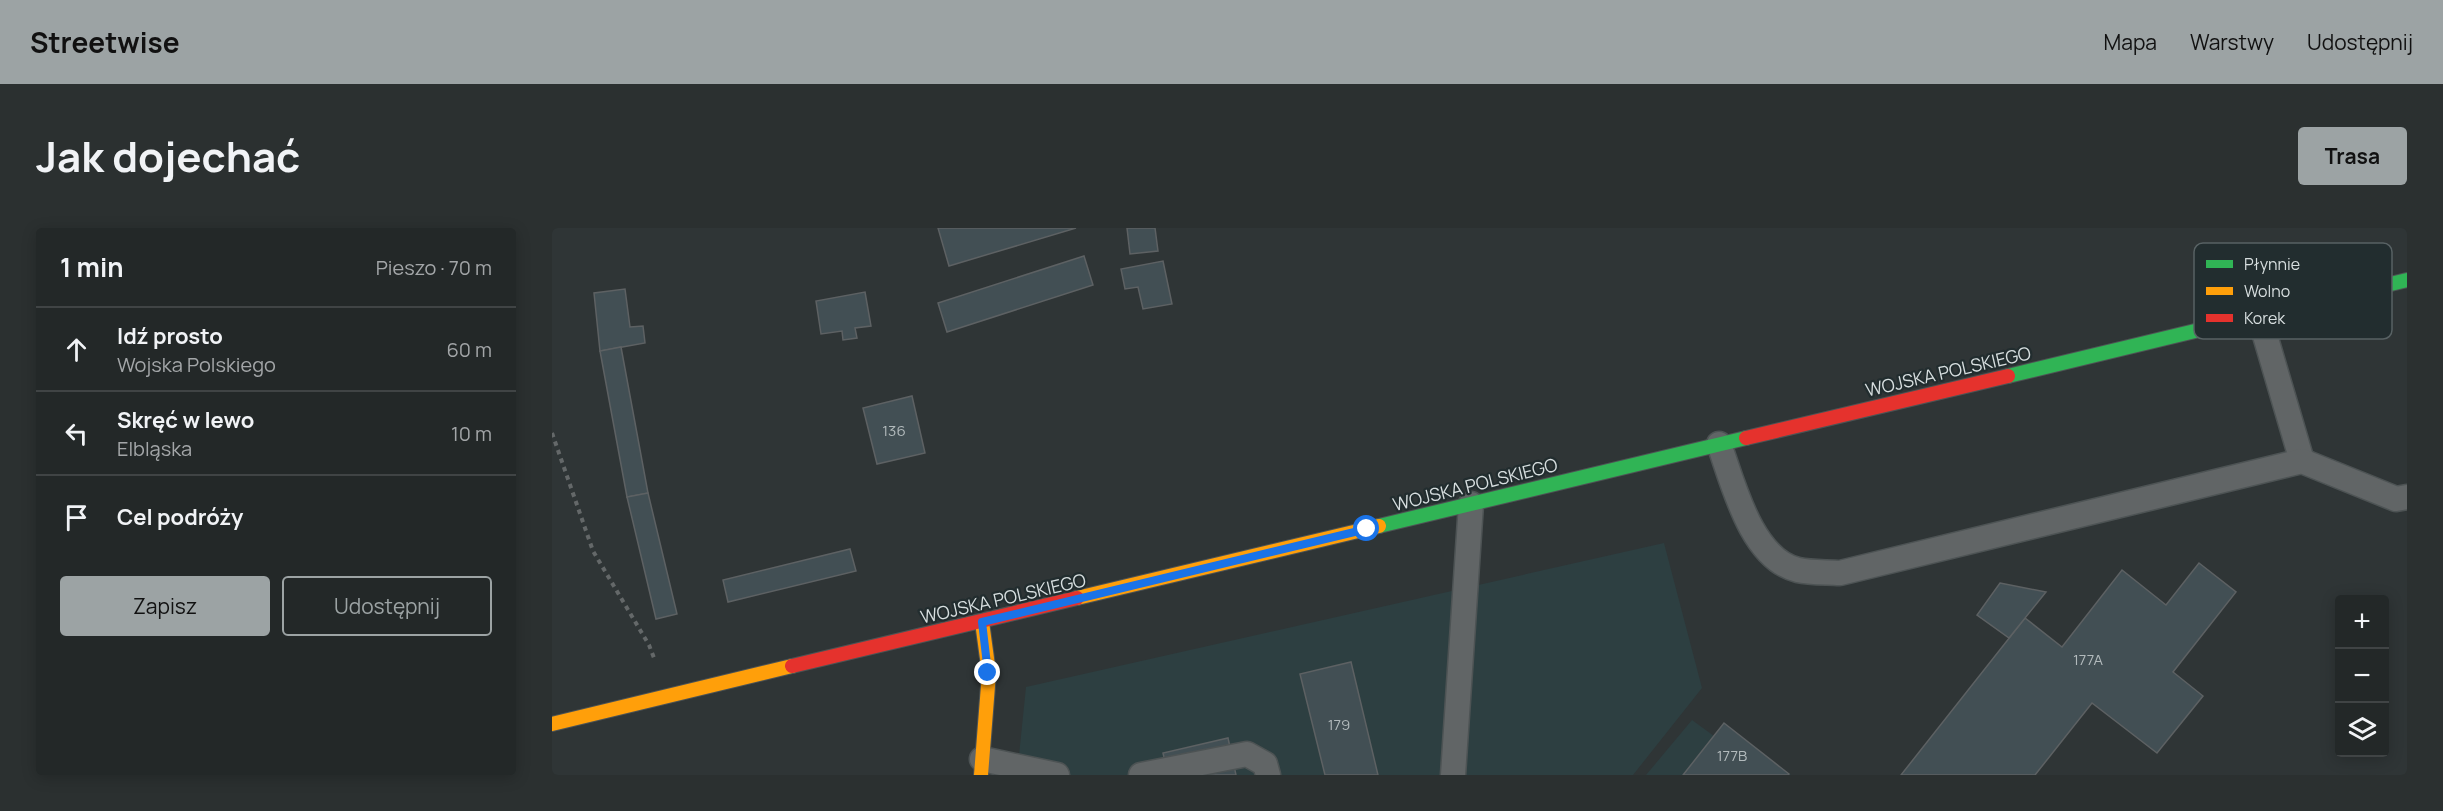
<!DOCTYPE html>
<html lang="pl">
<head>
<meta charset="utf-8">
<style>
  :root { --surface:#232828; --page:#2b3030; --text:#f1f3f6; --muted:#a3a6a8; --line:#404445; --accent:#9ca3a4 }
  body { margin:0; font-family:Manrope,sans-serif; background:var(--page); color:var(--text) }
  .controls { position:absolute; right:18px; bottom:18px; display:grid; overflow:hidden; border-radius:6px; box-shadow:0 3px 15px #0003 }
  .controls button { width:54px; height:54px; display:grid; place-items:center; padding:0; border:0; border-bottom:2px solid var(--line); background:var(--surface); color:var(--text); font:30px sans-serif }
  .stop { position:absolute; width:18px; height:18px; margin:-14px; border:4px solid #1a73e8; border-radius:50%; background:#fff }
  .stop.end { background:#1a73e8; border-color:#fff; box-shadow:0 2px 6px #0008 }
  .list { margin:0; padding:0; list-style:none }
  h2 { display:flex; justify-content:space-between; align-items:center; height:78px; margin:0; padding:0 24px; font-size:26px }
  h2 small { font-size:20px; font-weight:400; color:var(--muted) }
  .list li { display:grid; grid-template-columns:39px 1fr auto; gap:18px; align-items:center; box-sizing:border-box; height:84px; padding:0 24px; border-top:2px solid var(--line) }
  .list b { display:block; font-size:22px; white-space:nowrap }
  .list p { margin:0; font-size:20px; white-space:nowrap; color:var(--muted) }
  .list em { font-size:20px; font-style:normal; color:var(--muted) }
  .actions { display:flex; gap:12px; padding:18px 24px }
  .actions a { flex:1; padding:14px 0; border:2px solid var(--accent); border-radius:6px; text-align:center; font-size:21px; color:var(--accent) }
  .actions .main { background:var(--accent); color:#111 }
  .icon { flex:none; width:33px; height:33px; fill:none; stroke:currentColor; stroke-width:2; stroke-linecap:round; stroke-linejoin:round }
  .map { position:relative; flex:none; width:1855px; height:547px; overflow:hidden; border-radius:6px }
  header { display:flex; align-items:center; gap:36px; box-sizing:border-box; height:84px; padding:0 30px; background:var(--accent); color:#111 }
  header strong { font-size:28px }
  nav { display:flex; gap:33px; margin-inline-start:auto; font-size:21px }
  .intro { display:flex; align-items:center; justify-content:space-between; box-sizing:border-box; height:144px; padding:0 36px }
  h1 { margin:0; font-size:42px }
  .button { padding:15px 27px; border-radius:6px; background:var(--accent); color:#111; font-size:21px; font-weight:700 }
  main { display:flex; gap:36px; padding:0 36px }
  aside { flex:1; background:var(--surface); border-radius:6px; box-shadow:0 3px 15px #0003 }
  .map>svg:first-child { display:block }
  .built { fill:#2d3f41 }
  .building { fill:#424f54; stroke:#5d6163; stroke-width:1.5 }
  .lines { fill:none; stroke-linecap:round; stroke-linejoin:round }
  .lane-casing { stroke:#4d5354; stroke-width:27 }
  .fast-casing { stroke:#4d5354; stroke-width:16 }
  .slow-casing { stroke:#4d5354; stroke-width:16 }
  .jam-casing { stroke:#4d5354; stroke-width:16 }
  .path { stroke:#646869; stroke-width:4; stroke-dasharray:4.5 4.5; stroke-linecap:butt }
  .lane { stroke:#616566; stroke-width:24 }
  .fast { stroke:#30b455; stroke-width:14 }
  .slow { stroke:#ff9f0a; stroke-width:14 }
  .jam { stroke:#e5322d; stroke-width:14 }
  .route { stroke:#1a73e8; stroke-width:8 }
  .labels { text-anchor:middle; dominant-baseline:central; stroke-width:4.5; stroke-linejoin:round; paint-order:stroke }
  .number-label { font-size:15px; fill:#b2babc }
  .street-label { font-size:18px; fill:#d7dedf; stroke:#222d2f }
  .key { fill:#222d2f; stroke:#586264; stroke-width:1.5 }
  .key-label { font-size:16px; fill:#d7dedf }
</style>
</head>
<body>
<header>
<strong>Streetwise</strong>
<nav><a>Mapa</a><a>Warstwy</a><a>Udostępnij</a></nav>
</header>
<div class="intro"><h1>Jak dojechać</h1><a class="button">Trasa</a></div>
<main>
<aside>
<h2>1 min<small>Pieszo · 70 m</small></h2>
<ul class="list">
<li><svg class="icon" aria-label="ahead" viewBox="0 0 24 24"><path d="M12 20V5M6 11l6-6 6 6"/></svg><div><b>Idź prosto</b><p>Wojska Polskiego</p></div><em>60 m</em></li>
<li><svg class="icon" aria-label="left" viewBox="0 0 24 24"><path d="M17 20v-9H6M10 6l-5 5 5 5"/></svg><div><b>Skręć w lewo</b><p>Elbląska</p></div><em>10 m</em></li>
<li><svg class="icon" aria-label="arrive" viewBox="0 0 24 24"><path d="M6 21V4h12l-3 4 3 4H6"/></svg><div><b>Cel podróży</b></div></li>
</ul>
<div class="actions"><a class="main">Zapisz</a><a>Udostępnij</a></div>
</aside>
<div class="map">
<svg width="1855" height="547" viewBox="0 0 1855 547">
  <rect width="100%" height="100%" fill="#2f3536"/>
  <g class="built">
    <path d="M 1112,315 L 1150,460 L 1081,547 L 465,547 L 474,459 Z"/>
    <path d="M 1140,492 L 1162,508 L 1172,495 L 1239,547 L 1094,547 Z"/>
  </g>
  <g class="building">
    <path d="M 386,0 L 524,0 L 397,38 Z"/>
    <path d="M 575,0 L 603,0 L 606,23 L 578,26 Z"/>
    <path d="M 532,28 L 541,57 L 395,104 L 386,75 Z"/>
    <path d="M 611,33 L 620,76 L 591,81 L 586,59 L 573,61 L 569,41 Z"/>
    <path d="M 73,61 L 78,99 L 91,98 L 93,115 L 48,123 L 42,65 Z"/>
    <path d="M 313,64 L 319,98 L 303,100 L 305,110 L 291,112 L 290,103 L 269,106 L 264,73 Z"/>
    <path d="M 69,119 L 96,265 L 75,269 L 48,123 Z"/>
    <path d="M 360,168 L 373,225 L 325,236 L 311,180 Z"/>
    <path d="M 96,265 L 125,386 L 104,391 L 75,269 Z"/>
    <path d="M 298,321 L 304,343 L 176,374 L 171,352 Z"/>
    <path d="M 1647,335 L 1684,364 L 1621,444 L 1651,468 L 1605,525 L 1540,475 L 1483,547 L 1349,547 L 1473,390 L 1510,419 L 1570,342 L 1614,377 Z"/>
    <path d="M 1448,355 L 1494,364 L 1457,410 L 1425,387 Z"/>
    <path d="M 799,434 L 826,547 L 773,547 L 748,446 Z"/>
    <path d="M 1172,495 L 1237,546 L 1236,547 L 1131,547 Z"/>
    <path d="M 676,510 L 684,547 L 616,547 L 611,525 Z"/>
  </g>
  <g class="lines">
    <g class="lane-casing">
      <g id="lane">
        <path d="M 1707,87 L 1750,233"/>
        <path d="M 1167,216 C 1181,255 1199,331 1246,342 C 1259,345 1275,344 1288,345 L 1750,233 L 1844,271 L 1855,269"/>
        <path d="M 430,531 L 505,547"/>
        <path d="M 589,547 L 695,526 L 713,536 L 716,547"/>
        <path d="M 901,547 L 919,276"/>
      </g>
    </g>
    <g class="fast-casing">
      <g id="fast">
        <path d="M 1456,148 L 1855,52"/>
        <path d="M 827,298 L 1194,210"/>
      </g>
    </g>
    <g class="slow-casing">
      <g id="slow">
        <path d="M 525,370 L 827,298"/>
        <path d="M 0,496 L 240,438"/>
        <path d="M 429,547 L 437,445 L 430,394"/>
      </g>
    </g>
    <g class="jam-casing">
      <g id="jam">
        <path d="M 1194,210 L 1456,148"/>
        <path d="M 240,438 L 525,370"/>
      </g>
    </g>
    <path class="path" d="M 0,205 L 41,323 L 97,417 L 102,430"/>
    <use href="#lane" class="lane"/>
    <use href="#fast" class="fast"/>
    <use href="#slow" class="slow"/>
    <use href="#jam" class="jam"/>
  </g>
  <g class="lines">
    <path class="route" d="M 436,445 L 430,394 L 815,301"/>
  </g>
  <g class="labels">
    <g class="number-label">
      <text x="342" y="202">136</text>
      <text x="1536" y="431">177A</text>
      <text x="787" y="496">179</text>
      <text x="1180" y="527">177B</text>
    </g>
    <g class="street-label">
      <text transform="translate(1396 143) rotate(-13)">WOJSKA POLSKIEGO</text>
      <text transform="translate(923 256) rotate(-14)">WOJSKA POLSKIEGO</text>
      <text transform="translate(451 370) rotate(-13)">WOJSKA POLSKIEGO</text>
    </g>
  </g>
  <rect x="1642" y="15" width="198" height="96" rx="9" class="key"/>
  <rect x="1654" y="32" width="27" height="8" fill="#30b455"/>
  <rect x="1654" y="59" width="27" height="8" fill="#ff9f0a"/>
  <rect x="1654" y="86" width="27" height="8" fill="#e5322d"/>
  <g class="key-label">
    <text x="1692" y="42">Płynnie</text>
    <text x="1692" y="69">Wolno</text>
    <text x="1692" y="96">Korek</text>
  </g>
</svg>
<div class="controls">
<button>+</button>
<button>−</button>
<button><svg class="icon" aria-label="layers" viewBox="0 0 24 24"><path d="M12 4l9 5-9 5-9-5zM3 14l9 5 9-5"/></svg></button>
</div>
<div class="stop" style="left:815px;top:301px"></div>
<div class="stop end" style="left:436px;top:445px"></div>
</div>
</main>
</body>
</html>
